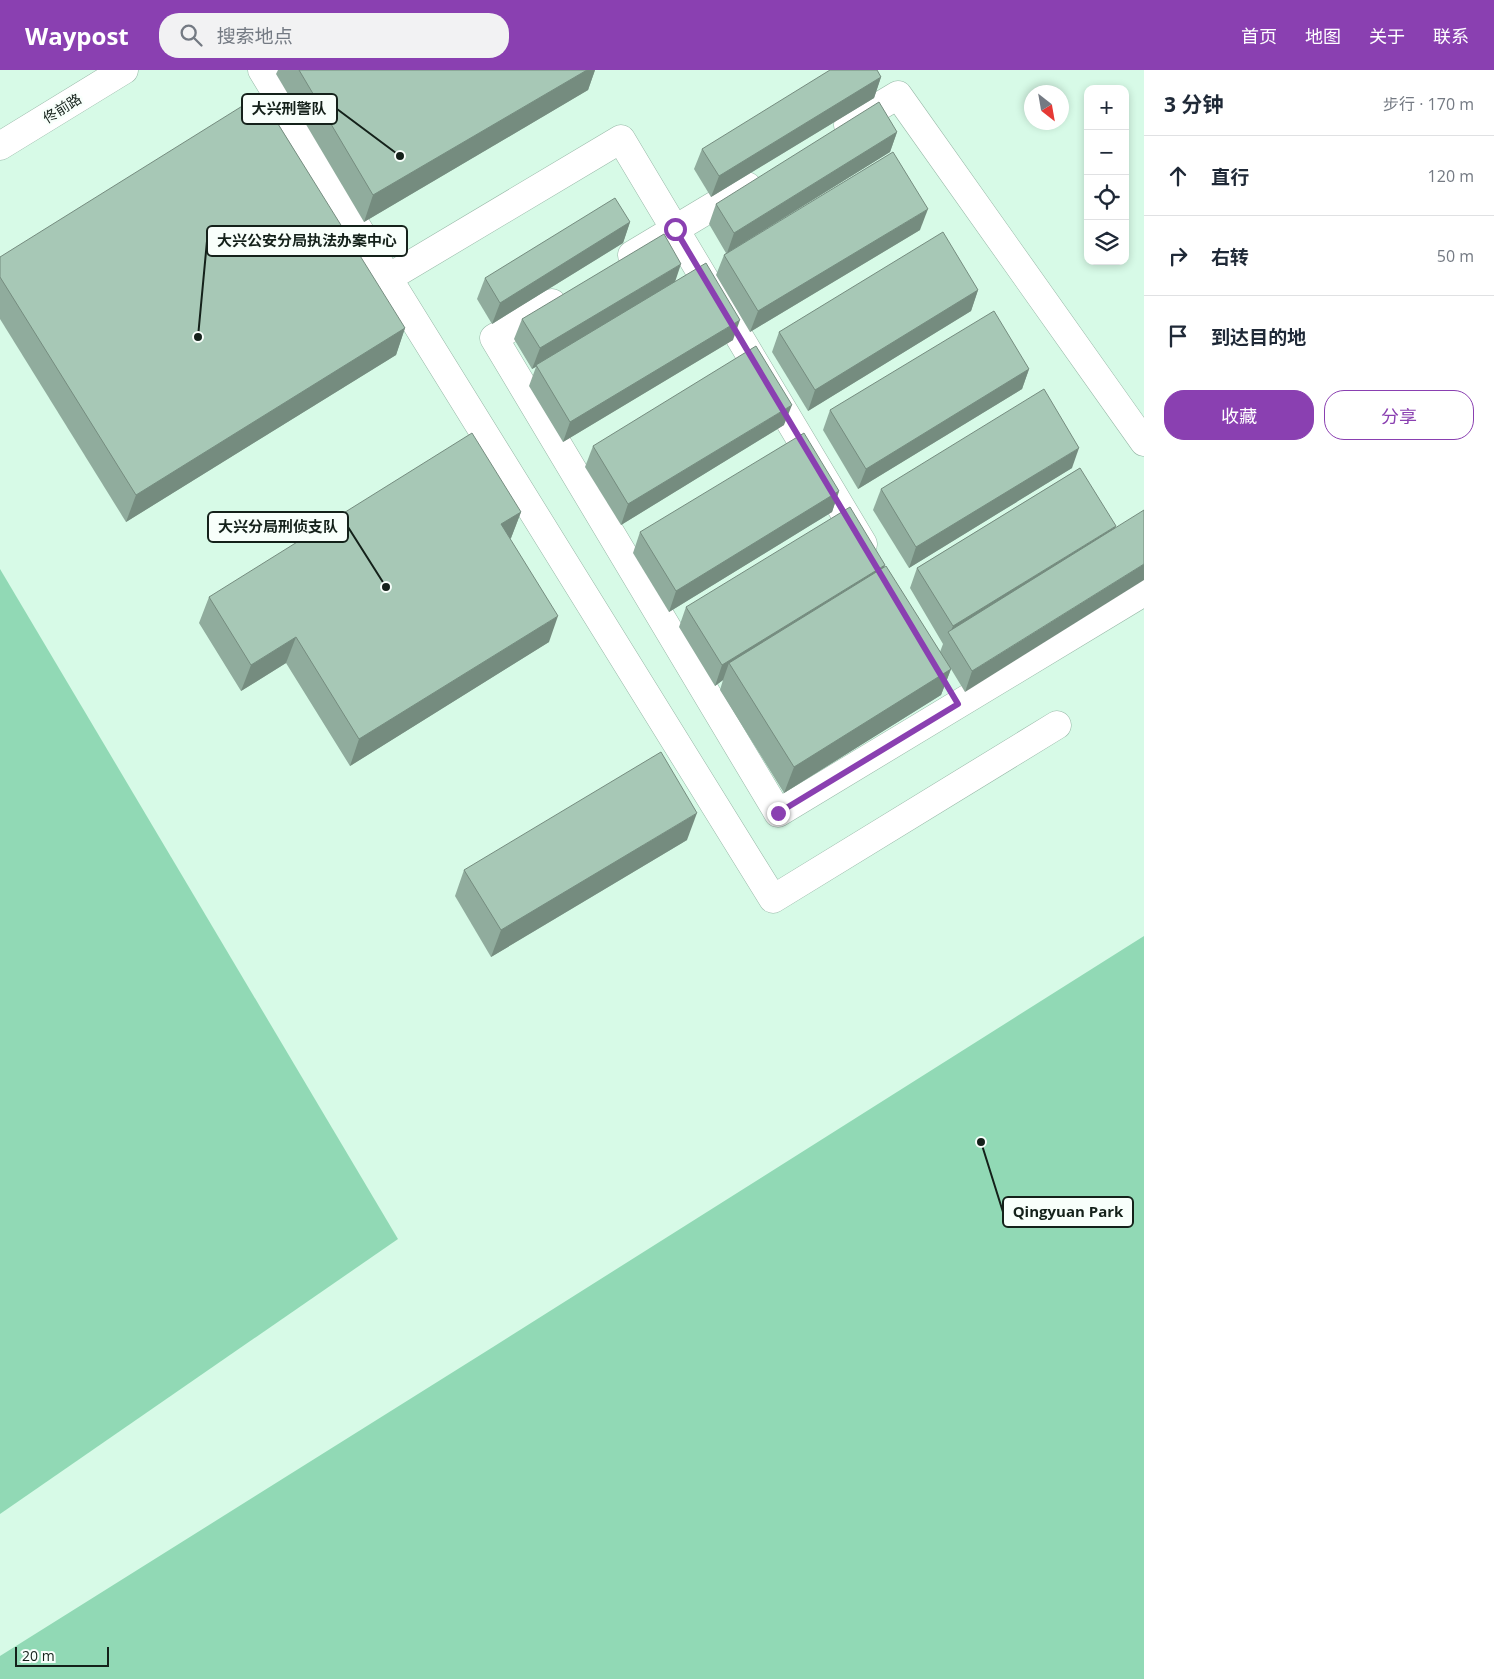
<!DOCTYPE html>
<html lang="zh">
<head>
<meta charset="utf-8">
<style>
  :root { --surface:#fff; --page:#f2f2f3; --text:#1f2937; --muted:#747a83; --line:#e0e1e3; --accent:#8a40b1 }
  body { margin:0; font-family:"Open Sans","Noto Sans SC",sans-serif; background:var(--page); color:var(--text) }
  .controls { position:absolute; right:15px; top:15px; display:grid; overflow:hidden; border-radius:10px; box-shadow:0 2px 8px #0003 }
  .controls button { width:45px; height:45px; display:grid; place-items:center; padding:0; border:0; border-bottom:1px solid var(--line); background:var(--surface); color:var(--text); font:25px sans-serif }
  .compass { position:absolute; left:1024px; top:15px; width:45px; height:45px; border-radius:50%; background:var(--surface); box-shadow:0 2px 8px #0003; rotate:149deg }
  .scale { position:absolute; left:15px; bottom:12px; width:94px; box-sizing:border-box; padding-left:5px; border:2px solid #14211a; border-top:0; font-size:14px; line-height:18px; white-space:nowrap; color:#14211a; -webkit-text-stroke:4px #f8fffb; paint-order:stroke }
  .stop { position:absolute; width:15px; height:15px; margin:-11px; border:4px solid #8a40b1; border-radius:50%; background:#fff }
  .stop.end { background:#8a40b1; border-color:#fff; box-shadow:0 1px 5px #0008 }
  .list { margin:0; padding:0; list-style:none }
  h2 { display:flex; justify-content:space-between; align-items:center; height:65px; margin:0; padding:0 20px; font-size:21px }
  h2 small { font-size:16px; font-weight:400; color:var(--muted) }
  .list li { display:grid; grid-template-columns:32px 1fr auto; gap:15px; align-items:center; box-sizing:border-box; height:80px; padding:0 20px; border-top:1px solid var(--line) }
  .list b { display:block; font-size:19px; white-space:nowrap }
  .list em { font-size:16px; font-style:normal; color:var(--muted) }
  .actions { display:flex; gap:10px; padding:15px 20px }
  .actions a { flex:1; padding:11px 0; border:1px solid var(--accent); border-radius:20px; text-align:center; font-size:18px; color:var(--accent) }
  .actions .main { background:var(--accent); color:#fff }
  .icon { flex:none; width:28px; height:28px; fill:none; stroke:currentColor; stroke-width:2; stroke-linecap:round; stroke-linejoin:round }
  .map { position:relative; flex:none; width:1144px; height:1609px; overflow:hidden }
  header { display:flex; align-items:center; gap:30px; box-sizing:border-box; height:70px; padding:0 25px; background:var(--accent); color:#fff }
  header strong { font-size:24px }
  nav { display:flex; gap:28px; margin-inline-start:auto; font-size:18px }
  .search { width:350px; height:45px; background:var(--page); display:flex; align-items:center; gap:12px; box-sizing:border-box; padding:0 18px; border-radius:20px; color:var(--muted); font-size:19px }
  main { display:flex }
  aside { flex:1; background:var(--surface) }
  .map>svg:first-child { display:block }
  .green { fill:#91d9b5 }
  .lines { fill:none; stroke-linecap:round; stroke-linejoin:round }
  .minor-casing { stroke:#97b8a7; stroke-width:29 }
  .minor { stroke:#fff; stroke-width:28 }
  .wall { fill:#90ac9d }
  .shaded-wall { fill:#758c7f }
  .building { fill:#a7c8b6; stroke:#758c7f }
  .route { stroke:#8a40b1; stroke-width:6 }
  .labels { text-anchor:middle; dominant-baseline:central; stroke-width:5; stroke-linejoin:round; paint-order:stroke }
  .street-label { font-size:14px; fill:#14211a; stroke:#f8fffb }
  .leader { fill:none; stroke:#14211a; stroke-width:2 }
  .callout-dot { fill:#14211a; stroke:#f8fffb; stroke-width:2 }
  .callout { fill:#f8fffb; stroke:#14211a; stroke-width:2 }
  .callout-label { font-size:15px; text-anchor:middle; font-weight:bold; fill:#14211a }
</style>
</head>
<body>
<header>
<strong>Waypost</strong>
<div class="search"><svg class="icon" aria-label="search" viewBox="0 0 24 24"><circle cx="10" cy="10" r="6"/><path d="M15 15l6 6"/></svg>搜索地点</div>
<nav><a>首页</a><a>地图</a><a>关于</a><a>联系</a></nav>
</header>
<main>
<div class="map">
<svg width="1144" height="1609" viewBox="0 0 1144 1609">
  <rect width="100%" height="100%" fill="#d7fae7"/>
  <g class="green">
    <path d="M 0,499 L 398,1169 L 0,1444 Z"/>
    <path d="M 1144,866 L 1144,1609 L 0,1609 L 0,1586 L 493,1277 Z"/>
  </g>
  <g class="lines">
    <g class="minor-casing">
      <g id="minor">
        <path d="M 262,0 L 388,208 L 773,829 L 1057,655"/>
        <path d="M 848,55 L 898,25 L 1144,372"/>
        <path d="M 0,76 L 124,0"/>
        <path d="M 632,185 L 747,116"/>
        <path d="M 388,208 L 621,69 L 863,474"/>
        <path d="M 552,233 L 494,268 L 778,743 L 1144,522"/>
      </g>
    </g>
    <use href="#minor" class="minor"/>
  </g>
  <g class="wall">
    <path d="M 278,0 L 595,0 L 588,20 L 364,152 L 276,4 Z"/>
    <path d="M 881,7 L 874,28 L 711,127 L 694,99 L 702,79 Z"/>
    <path d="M 897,62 L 890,82 L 744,173 L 920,160 L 750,262 L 716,205 L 724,185 L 726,183 L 709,154 L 716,134 Z"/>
    <path d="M 630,152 L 623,173 L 492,254 L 477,229 L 485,208 Z"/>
    <path d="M 0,187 L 405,258 L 396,285 L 126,452 L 0,249 Z"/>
    <path d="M 675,212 L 733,270 L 563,372 L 529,316 L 536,297 L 532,299 L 514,269 L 522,249 Z"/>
    <path d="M 978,220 L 971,241 L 808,341 L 772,282 L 779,262 Z"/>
    <path d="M 1029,299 L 1022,319 L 858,419 L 823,360 L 830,340 Z"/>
    <path d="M 784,355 L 621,455 L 585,397 L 593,376 Z"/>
    <path d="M 1072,398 L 909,498 L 873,440 L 881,419 Z"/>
    <path d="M 1080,398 L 965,622 L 951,599 L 941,625 L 784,723 L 720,620 L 723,610 L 715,616 L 679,557 L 686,537 L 885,497 L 940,582 L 943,574 L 910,518 L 917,498 Z"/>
    <path d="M 839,421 L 832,442 L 669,542 L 633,483 L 640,462 Z"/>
    <path d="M 521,442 L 511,468 L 510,469 L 549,572 L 350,696 L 286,593 L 241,621 L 199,553 L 209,527 Z"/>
    <path d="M 687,770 L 491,887 L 455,826 L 464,800 Z"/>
  </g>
  <g class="shaded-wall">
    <path d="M 587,0 L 595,0 L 588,20 L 364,152 L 373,125 Z"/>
    <path d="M 881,7 L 874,28 L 711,127 L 719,106 Z"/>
    <path d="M 897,62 L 890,82 L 727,183 L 734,163 Z"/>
    <path d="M 928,139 L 920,160 L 750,262 L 758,241 Z"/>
    <path d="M 630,152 L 623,173 L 492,254 L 500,233 Z"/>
    <path d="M 681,194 L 674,215 L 532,299 L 540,278 Z"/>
    <path d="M 978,220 L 971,241 L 808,341 L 815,320 Z"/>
    <path d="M 740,250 L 733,270 L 563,372 L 570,352 Z"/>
    <path d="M 405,258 L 396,285 L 126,452 L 136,425 Z"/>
    <path d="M 1029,299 L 1022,319 L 858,419 L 866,399 Z"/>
    <path d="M 792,335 L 784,355 L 621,455 L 628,434 Z"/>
    <path d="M 1079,378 L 1072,398 L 909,498 L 916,477 Z"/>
    <path d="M 839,421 L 832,442 L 669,542 L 676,521 Z"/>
    <path d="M 521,442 L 511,468 L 492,481 L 501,454 Z"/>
    <path d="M 1116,456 L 1109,476 L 949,565 L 953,556 Z"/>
    <path d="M 1144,494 L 1144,510 L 965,622 L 972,601 Z"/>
    <path d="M 885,495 L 878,516 L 729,593 L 723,610 L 715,616 L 722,595 Z"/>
    <path d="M 558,546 L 549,572 L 350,696 L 359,669 Z"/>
    <path d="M 296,567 L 286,593 L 241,621 L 251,595 Z"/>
    <path d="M 951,599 L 941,625 L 784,723 L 794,697 Z"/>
    <path d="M 697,743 L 687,770 L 491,887 L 501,860 Z"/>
  </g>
  <g class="building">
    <path d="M 299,0 L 587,0 L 373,125 Z"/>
    <path d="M 830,0 L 877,0 L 881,7 L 719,106 L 702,79 Z"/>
    <path d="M 260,25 L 405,258 L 136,425 L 0,207 L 0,187 Z"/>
    <path d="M 879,32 L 897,62 L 734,163 L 716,134 Z"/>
    <path d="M 893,82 L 928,139 L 758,241 L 724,185 Z"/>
    <path d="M 615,128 L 630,152 L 500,233 L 485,208 Z"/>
    <path d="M 943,162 L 978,220 L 815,320 L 779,262 Z"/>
    <path d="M 664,164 L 681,194 L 540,278 L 522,249 Z"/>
    <path d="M 706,193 L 740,250 L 570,352 L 536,295 Z"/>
    <path d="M 994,241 L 1029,299 L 866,399 L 830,340 Z"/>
    <path d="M 756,276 L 792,335 L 628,434 L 593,376 Z"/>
    <path d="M 1044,319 L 1079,378 L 916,477 L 881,419 Z"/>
    <path d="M 472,363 L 521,442 L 501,454 L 558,546 L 359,669 L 296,567 L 251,595 L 209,527 Z"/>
    <path d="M 804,363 L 839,421 L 676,521 L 640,462 Z"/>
    <path d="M 1080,398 L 1116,456 L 953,556 L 917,498 Z"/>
    <path d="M 850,437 L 885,495 L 722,595 L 686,537 Z"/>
    <path d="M 1144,440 L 1144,494 L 972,601 L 948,562 Z"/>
    <path d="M 886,496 L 951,599 L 794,697 L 729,593 Z"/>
    <path d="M 661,682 L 697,743 L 501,860 L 464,800 Z"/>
  </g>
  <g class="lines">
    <path class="route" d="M 675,159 L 958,634 L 778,743"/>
  </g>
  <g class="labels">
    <g class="street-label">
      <text transform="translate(62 38) rotate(-32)">佟前路</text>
    </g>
  </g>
  <path class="leader" d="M400 86L337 39M198 267L207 171M386 517L348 457M981 1072L1003 1142"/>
  <g class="callout-dot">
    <circle cx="400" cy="86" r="5"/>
    <circle cx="198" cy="267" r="5"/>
    <circle cx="386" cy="517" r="5"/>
    <circle cx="981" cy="1072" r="5"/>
  </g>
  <g class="callout">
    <rect x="242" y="24" width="95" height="30" rx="5"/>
    <rect x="207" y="156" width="200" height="30" rx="5"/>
    <rect x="208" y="442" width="140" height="30" rx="5"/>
    <rect x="1003" y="1127" width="130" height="30" rx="5"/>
  </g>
  <g class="callout-label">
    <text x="289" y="44">大兴刑警队</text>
    <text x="307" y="176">大兴公安分局执法办案中心</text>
    <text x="278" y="462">大兴分局刑侦支队</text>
    <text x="1068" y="1147">Qingyuan Park</text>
  </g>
</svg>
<div class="controls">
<button>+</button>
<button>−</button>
<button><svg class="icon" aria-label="locate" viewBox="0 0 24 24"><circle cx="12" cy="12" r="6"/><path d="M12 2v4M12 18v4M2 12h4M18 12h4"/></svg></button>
<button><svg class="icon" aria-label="layers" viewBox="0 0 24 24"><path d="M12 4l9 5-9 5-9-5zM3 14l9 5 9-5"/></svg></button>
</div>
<svg class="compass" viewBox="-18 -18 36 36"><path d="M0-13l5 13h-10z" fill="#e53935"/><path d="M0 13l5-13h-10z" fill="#747a83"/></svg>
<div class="scale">20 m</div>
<div class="stop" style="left:675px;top:159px"></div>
<div class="stop end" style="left:778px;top:743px"></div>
</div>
<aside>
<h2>3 分钟<small>步行 · 170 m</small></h2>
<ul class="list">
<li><svg class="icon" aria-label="ahead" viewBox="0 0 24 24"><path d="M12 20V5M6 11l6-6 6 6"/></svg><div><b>直行</b></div><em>120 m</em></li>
<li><svg class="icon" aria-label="right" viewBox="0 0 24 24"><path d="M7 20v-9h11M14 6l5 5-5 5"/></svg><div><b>右转</b></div><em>50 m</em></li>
<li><svg class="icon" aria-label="arrive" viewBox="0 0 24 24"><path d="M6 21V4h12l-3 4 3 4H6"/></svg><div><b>到达目的地</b></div></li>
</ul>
<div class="actions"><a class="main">收藏</a><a>分享</a></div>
</aside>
</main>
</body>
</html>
